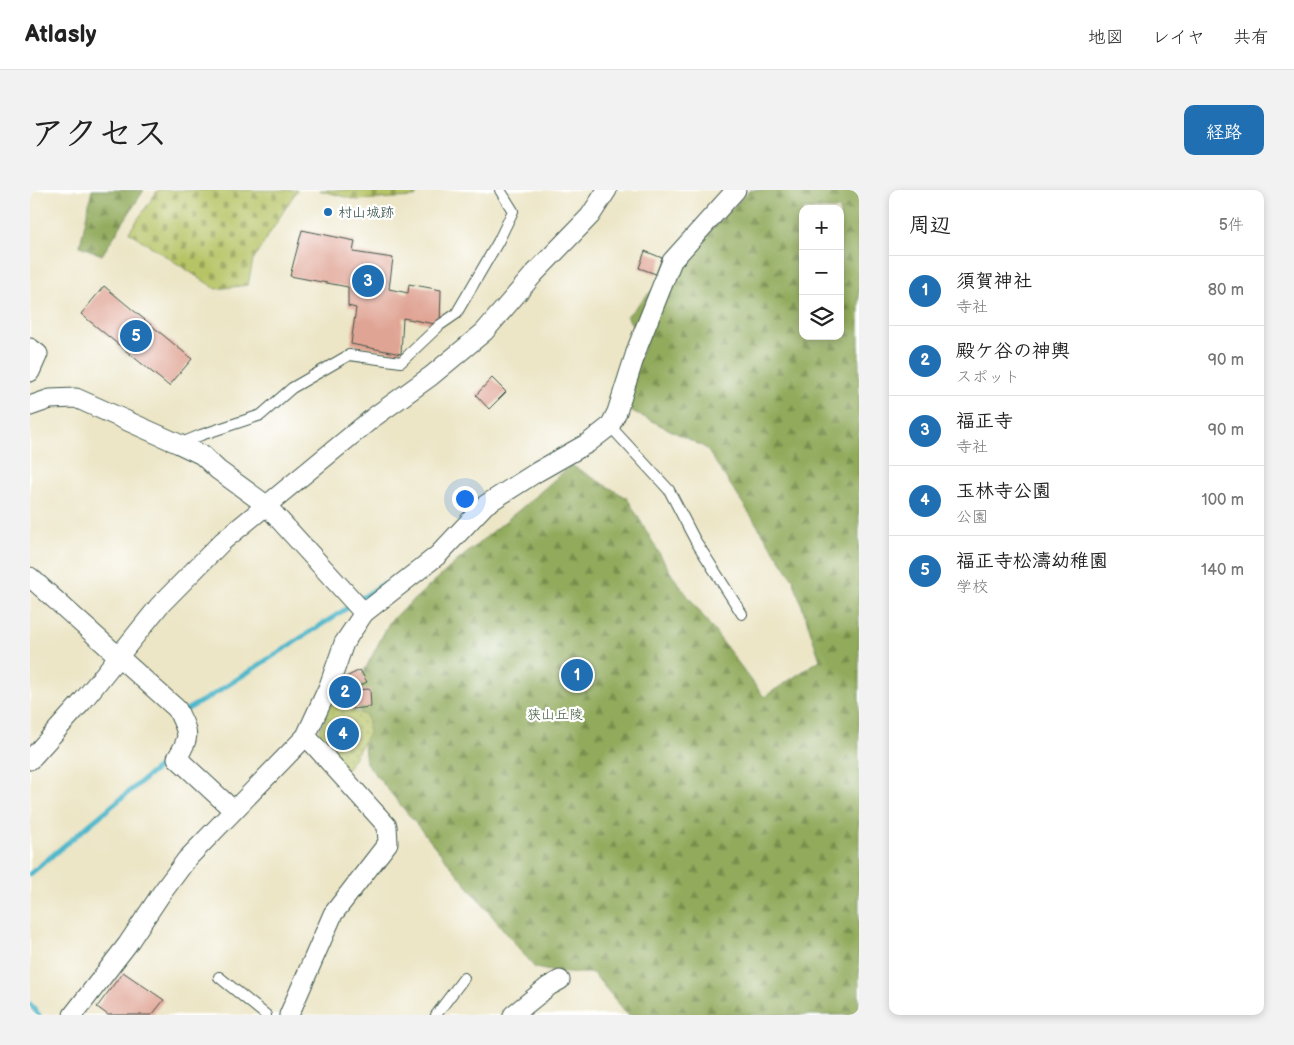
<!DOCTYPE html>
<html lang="ja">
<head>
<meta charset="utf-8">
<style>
  :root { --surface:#fff; --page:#f2f2f2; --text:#222; --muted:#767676; --line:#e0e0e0; --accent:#1f6fb2 }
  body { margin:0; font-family:"Balsamiq Sans","Klee One",sans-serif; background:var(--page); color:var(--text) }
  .controls { position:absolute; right:15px; top:15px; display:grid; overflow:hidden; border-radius:10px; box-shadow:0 2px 8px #0003 }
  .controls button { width:45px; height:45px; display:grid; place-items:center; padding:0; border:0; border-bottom:1px solid var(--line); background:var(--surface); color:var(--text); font:25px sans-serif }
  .you { position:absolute; left:434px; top:308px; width:18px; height:18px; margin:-12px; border:4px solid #fff; border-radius:50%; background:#1a73e8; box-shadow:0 0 0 8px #1a73e833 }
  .badge { display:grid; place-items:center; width:32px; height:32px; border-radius:50%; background:var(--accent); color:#fff; font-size:16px; font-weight:700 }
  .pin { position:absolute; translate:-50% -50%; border:2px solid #fff; box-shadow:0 1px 5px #0006 }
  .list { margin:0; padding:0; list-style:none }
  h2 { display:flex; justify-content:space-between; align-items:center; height:65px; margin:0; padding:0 20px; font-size:21px }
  h2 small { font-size:16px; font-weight:400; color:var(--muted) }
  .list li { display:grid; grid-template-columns:32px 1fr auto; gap:15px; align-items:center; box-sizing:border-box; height:70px; padding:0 20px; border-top:1px solid var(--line) }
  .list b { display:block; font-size:19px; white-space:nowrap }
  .list p { margin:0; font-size:16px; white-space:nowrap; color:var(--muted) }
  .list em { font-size:16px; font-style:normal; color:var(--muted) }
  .icon { flex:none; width:28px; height:28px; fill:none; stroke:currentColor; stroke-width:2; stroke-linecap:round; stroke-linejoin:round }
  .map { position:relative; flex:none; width:829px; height:825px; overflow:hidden; border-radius:10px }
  header { display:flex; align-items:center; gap:30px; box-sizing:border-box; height:70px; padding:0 25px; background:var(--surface); border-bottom:1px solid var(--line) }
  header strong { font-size:24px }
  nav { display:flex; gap:28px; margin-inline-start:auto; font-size:18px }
  .intro { display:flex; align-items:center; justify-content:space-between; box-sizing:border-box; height:120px; padding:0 30px }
  h1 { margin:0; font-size:35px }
  .button { padding:12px 22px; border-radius:10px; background:var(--accent); color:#fff; font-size:18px; font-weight:700 }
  main { display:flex; gap:30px; padding:0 30px }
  aside { flex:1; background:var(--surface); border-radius:10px; box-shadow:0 2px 8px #0003 }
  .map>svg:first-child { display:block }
  .forest { fill:url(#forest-firs); stroke:#587448; fill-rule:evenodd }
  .cemetery { fill:url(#cemetery-stones); stroke:#6b804d }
  .park { fill:url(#park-dots); stroke:#6b804d }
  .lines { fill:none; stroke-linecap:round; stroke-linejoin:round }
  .stream { stroke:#4eb7cb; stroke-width:5 }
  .building { fill:#e0a494 }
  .lane-casing { stroke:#3e564a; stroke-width:12 }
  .street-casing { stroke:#3e564a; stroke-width:21 }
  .lane { stroke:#fff; stroke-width:10 }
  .street { stroke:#fff; stroke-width:19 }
  .poi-dot { fill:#1f6fb2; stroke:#fff; stroke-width:2 }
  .labels { text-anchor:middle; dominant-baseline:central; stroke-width:4.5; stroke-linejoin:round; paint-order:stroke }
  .poi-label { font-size:14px; fill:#1f3d34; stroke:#fff; text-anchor:start }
  .park-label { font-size:14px; fill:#455f40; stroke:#fff }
</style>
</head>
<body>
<header>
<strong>Atlasly</strong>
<nav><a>地図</a><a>レイヤ</a><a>共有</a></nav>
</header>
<div class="intro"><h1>アクセス</h1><a class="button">経路</a></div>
<main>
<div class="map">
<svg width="829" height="825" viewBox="0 0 829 825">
  <defs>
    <pattern id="forest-firs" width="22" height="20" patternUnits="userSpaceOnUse" patternTransform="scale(1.25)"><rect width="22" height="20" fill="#91aa5b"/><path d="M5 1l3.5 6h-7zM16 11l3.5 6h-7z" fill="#768c4c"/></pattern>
    <pattern id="cemetery-stones" width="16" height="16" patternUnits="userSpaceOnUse" patternTransform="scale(1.25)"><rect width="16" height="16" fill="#b7c466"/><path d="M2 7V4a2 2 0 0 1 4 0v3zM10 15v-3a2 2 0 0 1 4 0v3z" fill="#94a055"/></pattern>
    <pattern id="park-dots" width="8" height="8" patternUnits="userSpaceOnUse" patternTransform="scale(1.25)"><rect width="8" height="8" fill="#b7c466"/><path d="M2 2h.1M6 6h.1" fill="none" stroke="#94a055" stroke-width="1.8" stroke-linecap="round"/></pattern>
  </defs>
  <rect width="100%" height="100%" fill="#fff"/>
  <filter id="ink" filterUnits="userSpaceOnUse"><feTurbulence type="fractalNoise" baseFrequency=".02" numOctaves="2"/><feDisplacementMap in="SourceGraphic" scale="10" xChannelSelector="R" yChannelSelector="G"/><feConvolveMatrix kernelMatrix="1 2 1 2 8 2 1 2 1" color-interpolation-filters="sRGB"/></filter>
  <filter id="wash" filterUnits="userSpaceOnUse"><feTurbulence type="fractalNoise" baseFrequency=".0096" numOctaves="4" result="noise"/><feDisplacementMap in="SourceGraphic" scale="20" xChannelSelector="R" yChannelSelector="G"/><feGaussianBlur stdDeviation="1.12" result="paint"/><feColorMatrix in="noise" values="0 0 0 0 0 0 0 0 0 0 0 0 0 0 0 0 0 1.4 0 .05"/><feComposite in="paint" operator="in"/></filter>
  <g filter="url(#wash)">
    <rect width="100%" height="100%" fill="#ece5c6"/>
    <g class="forest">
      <path d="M 62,0 L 114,0 L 72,65 L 50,56 Z"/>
      <path d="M 720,0 L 829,0 L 829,825 L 598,825 L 563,783 L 531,783 L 505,778 L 336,573 L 327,495 L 360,431 L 426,372 L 500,311 L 541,275 L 597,308 L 642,385 L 734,507 L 790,470 L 763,389 L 676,258 L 590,215 L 614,157 L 597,126 ZM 773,19 L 810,19 L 810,146 L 773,146 Z"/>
    </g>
    <g class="cemetery">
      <path d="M 128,0 L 267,0 L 223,70 L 218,95 L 186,99 L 99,42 Z"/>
      <path d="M 289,0 L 389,0 L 385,7 L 327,10 Z"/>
    </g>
    <path class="park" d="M 302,512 L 337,526 L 339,543 L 317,580 L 287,546 Z"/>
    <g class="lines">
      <g class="stream">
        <path d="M 329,410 L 353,394"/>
        <path d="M 155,525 L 156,520 L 181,506 L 322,415"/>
        <path d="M 0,684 L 142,566"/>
        <path d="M 0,814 L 9,825"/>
      </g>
    </g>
    <g id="blocks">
      <g class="building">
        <path d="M 272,40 L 325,51 L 323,62 L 363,68 L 359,99 L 378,103 L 379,94 L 411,100 L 410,135 L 373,128 L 371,164 L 321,154 L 326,118 L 318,116 L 318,97 L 260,86 Z"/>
        <path d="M 615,61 L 632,68 L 626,84 L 609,78 Z"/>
        <path d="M 74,96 L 162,169 L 139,196 L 51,124 Z"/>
        <path d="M 462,188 L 476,202 L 459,219 L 446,205 Z"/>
        <path d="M 330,480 L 337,492 L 321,500 L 314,488 Z"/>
        <path d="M 340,499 L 341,517 L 322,519 L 321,500 Z"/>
        <path d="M 93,782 L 134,810 L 122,825 L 78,825 L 67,817 Z"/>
      </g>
    </g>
  </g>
  <g filter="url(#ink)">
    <use href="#blocks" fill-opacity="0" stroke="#3e564a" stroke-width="1"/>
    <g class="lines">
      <g class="lane-casing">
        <g id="lane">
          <path d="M 580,236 L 639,300 L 665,350 L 712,424"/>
          <path d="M 149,254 L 171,245 L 231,225 L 262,198 L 319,165 L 371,172 L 410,135 L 426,124 L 468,52 L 483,21 L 470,0"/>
          <path d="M 189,787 L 236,825"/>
          <path d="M 406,825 L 434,788"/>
        </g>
      </g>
      <g class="street-casing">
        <g id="street">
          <path d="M 0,158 L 8,164 L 0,182"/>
          <path d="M 0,216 L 20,209 L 46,208 L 149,254 L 172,265 L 188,280 L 236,315 L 334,423"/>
          <path d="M 0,387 L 147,519 C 158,543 162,545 147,568 L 203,620"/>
          <path d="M 0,570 L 52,512 L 129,416 L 193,351 L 344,227 L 401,186 L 454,142 L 503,85 L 560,26 L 577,0"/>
          <path d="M 43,825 L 97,755 L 131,704 L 157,669 L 276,546 L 299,496 L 314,453 L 334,423 L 408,365 L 455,315 L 507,282 L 558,253 L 580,236 L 587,222 L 608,156 L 642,71 L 706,0"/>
          <path d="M 259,825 L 303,724 L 358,653 L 357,636 L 276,546"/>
          <path d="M 483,825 L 519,796 L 530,790"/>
        </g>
      </g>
      <use href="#lane" class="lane"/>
      <use href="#street" class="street"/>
    </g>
  </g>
  <circle class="poi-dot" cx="298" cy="22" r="5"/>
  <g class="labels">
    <g class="poi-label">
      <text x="308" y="22">村山城跡</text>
    </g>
    <g class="park-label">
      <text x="525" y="524">狭山丘陵</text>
    </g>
  </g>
</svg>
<div class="controls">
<button>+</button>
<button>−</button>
<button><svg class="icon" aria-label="layers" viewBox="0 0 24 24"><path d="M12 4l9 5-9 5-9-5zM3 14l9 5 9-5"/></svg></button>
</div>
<div class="you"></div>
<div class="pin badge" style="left:547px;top:485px">1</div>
<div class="pin badge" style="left:315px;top:502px">2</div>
<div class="pin badge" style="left:338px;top:91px">3</div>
<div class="pin badge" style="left:313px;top:544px">4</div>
<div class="pin badge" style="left:106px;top:146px">5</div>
</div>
<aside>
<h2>周辺<small>5件</small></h2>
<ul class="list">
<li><span class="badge">1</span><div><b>須賀神社</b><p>寺社</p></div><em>80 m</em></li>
<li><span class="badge">2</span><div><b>殿ケ谷の神輿</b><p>スポット</p></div><em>90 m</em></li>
<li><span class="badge">3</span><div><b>福正寺</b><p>寺社</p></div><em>90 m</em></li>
<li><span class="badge">4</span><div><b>玉林寺公園</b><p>公園</p></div><em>100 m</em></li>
<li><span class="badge">5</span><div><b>福正寺松濤幼稚園</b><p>学校</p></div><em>140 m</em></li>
</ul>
</aside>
</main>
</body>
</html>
